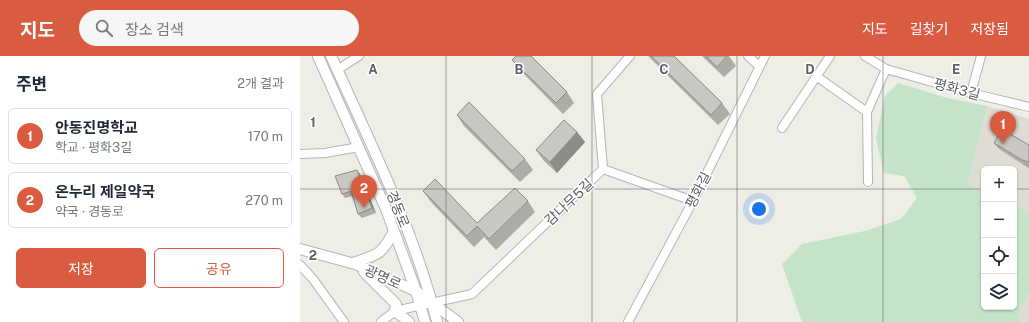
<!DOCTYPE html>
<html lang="ko">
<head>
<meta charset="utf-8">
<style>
  :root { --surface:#fff; --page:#f6f6f7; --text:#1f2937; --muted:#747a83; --line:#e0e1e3; --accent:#da5c40 }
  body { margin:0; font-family:"Public Sans","Noto Sans KR",sans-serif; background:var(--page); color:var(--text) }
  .controls { position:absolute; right:12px; bottom:12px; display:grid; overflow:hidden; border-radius:6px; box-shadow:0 1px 3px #0004 }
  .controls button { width:36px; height:36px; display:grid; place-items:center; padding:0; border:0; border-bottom:1px solid var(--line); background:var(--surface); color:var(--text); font:20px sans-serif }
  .you { position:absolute; left:459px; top:153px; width:14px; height:14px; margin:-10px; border:3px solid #fff; border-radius:50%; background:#1a73e8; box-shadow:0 0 0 6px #1a73e833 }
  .badge { display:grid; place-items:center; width:26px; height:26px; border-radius:50%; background:var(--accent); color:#fff; font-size:13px; font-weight:700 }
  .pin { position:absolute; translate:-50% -33px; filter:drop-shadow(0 1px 2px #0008) }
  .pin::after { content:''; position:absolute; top:21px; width:14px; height:12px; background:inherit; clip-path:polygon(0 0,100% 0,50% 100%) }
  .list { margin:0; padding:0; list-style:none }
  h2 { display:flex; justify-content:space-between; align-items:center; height:52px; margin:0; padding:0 16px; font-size:17px }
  h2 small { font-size:13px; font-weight:400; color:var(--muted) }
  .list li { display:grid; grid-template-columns:26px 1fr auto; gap:12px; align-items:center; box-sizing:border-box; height:56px; margin:0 8px 8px; padding:0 8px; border:1px solid var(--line); border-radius:6px }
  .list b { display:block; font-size:15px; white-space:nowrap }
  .list p { margin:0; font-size:13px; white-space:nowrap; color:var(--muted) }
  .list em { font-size:13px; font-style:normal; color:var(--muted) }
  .actions { display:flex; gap:8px; padding:12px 16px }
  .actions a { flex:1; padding:9px 0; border:1px solid var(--accent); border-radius:6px; text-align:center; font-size:14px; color:var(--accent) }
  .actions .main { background:var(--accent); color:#fff }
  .icon { flex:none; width:22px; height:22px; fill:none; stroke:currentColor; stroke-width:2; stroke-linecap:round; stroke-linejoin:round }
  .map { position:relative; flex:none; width:729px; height:266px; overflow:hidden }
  header { display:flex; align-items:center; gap:24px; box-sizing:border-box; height:56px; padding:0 20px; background:var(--accent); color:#fff }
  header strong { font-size:19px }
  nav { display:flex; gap:22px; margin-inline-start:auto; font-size:14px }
  .search { width:280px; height:36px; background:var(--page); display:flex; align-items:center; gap:10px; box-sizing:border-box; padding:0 14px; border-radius:22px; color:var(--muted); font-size:15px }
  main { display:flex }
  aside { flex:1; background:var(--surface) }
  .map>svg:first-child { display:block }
  .education { fill:#dedcd4 }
  .green { fill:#c4e3c8 }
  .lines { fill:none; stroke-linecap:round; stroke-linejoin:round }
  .minor-casing { stroke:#b3b5b9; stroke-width:10 }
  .tertiary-casing { stroke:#b3b5b9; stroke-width:12 }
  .minor { stroke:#fff; stroke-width:8 }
  .tertiary { stroke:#fff; stroke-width:10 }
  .wall { fill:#aeaca7 }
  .shaded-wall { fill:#8d8c88 }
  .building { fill:#cac8c2; stroke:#8d8c88 }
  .grid { fill:none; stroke:#5d6064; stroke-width:1; stroke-opacity:0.55 }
  .labels { text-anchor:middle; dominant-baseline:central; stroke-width:3; stroke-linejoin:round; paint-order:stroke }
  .street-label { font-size:14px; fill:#5d6064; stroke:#fff }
  .grid-label { font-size:13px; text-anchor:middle; font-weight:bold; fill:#5d6064; stroke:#fff; stroke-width:3; stroke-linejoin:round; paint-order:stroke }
</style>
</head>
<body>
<header>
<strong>지도</strong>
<div class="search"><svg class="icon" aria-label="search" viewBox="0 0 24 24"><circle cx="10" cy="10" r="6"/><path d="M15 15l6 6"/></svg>장소 검색</div>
<nav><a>지도</a><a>길찾기</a><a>저장됨</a></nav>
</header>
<main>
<aside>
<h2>주변<small>2개 결과</small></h2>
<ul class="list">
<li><span class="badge">1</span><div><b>안동진명학교</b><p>학교 · 평화3길</p></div><em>170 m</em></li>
<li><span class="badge">2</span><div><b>온누리 제일약국</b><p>약국 · 경동로</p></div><em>270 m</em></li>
</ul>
<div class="actions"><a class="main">저장</a><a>공유</a></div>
</aside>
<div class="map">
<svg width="729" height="266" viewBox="0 0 729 266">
  <rect width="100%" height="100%" fill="#eeede6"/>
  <g class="education">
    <path d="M 687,50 L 729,63 L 729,156 L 714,149 L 714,113 L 684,113 L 684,136 L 668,128 Z"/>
    <path d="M 729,238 L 729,266 L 720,266 L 718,258 Z"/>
  </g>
  <path class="green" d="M 598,27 L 647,42 L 687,50 L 668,128 L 684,136 L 684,251 L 714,251 L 714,149 L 729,156 L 729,238 L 718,258 L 720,266 L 502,266 L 482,208 L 502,188 L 565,175 L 601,163 L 617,142 L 604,120 L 584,117 L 576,82 L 585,40 Z"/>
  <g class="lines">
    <g class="minor-casing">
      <g id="minor">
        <path d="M 448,0 L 459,10"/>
        <path d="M 565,0 L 586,13"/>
        <path d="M 37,14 L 59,0"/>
        <path d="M 516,20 L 567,56"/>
        <path d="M 671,37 L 681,0"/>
        <path d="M 482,72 L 530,0"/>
        <path d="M 0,98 L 25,97 L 59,91"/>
        <path d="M 303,113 L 393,145"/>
        <path d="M 568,126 L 567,56 L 586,13 L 671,37 L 729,51"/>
        <path d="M 0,209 L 13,223 L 44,266"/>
        <path d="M 81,266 L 95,255 L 172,238 L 303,113 L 297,38 L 330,0"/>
        <path d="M 328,266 L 393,145 L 465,0"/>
      </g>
    </g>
    <g class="tertiary-casing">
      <g id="tertiary">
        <path d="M 18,0 L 86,153 L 116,235 L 125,266"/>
        <path d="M 31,0 C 70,86 114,174 137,266"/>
        <path d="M 0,193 L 55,208 L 116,235 L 158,266"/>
        <path d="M 52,207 C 77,199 81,200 94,175"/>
        <path d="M 64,216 L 96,248 L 95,255 L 109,266"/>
      </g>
    </g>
    <use href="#minor" class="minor"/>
    <use href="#tertiary" class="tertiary"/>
  </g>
  <g class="wall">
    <path d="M 348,0 L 374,0 L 422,47 L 430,58 L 418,69 Z"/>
    <path d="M 402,0 L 429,0 L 436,10 L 424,21 Z"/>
    <path d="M 212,4 L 267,36 L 274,47 L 263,58 L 220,14 Z"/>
    <path d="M 157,59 L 225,103 L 233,114 L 220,126 L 164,70 Z"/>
    <path d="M 277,76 L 285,86 L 257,117 L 244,105 L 236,94 Z"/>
    <path d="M 694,87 L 729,89 L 729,112 L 727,111 L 699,93 Z"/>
    <path d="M 60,118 L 76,157 L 62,162 L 58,158 L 53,140 L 45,142 L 42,138 Z"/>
    <path d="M 123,135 L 177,167 L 228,145 L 235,156 L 196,194 L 184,181 L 174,191 L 131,146 Z"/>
  </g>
  <g class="shaded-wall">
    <path d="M 277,76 L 285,86 L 257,117 L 250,106 Z"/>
    <path d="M 57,114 L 60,118 L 76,157 L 72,152 Z"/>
  </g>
  <g class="building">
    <path d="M 216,0 L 231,0 L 267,36 L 256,47 L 212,4 Z"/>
    <path d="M 351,0 L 374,0 L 422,47 L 411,59 Z"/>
    <path d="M 406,0 L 427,0 L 417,11 Z"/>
    <path d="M 169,46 L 225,103 L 212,115 L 157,59 Z"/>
    <path d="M 264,64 L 277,76 L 250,106 L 236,94 Z"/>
    <path d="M 702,73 L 727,88 L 729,89 L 729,106 L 722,104 L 694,87 Z"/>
    <path d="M 57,114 L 72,152 L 58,158 L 51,135 L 42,138 L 35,120 Z"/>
    <path d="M 135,123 L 177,167 L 215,132 L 228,145 L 189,183 L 177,170 L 167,180 L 123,135 Z"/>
  </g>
  <path class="grid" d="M 146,0 L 146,266M 292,0 L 292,266M 437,0 L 437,266M 583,0 L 583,266M 0,133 L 684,133M 714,133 L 729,133"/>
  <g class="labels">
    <g class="street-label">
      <text transform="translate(657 33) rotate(15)">평화3길</text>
      <text transform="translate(398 134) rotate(-63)">평화길</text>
      <text transform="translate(269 146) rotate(-43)">감나무5길</text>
      <text transform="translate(98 153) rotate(68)">경동로</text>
      <text transform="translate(83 221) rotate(24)">광명로</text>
    </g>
  </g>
  <g class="grid-label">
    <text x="73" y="18">A</text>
    <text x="219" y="18">B</text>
    <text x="364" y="18">C</text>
    <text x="510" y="18">D</text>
    <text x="656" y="18">E</text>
    <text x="13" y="71">1</text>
    <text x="13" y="204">2</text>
  </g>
</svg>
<div class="controls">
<button>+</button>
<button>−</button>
<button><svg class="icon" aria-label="locate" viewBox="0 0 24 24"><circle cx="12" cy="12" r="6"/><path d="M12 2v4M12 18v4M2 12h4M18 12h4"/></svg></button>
<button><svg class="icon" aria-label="layers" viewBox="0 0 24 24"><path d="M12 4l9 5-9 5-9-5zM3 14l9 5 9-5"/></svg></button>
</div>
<div class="you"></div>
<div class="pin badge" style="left:703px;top:88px">1</div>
<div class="pin badge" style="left:64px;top:152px">2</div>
</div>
</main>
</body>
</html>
